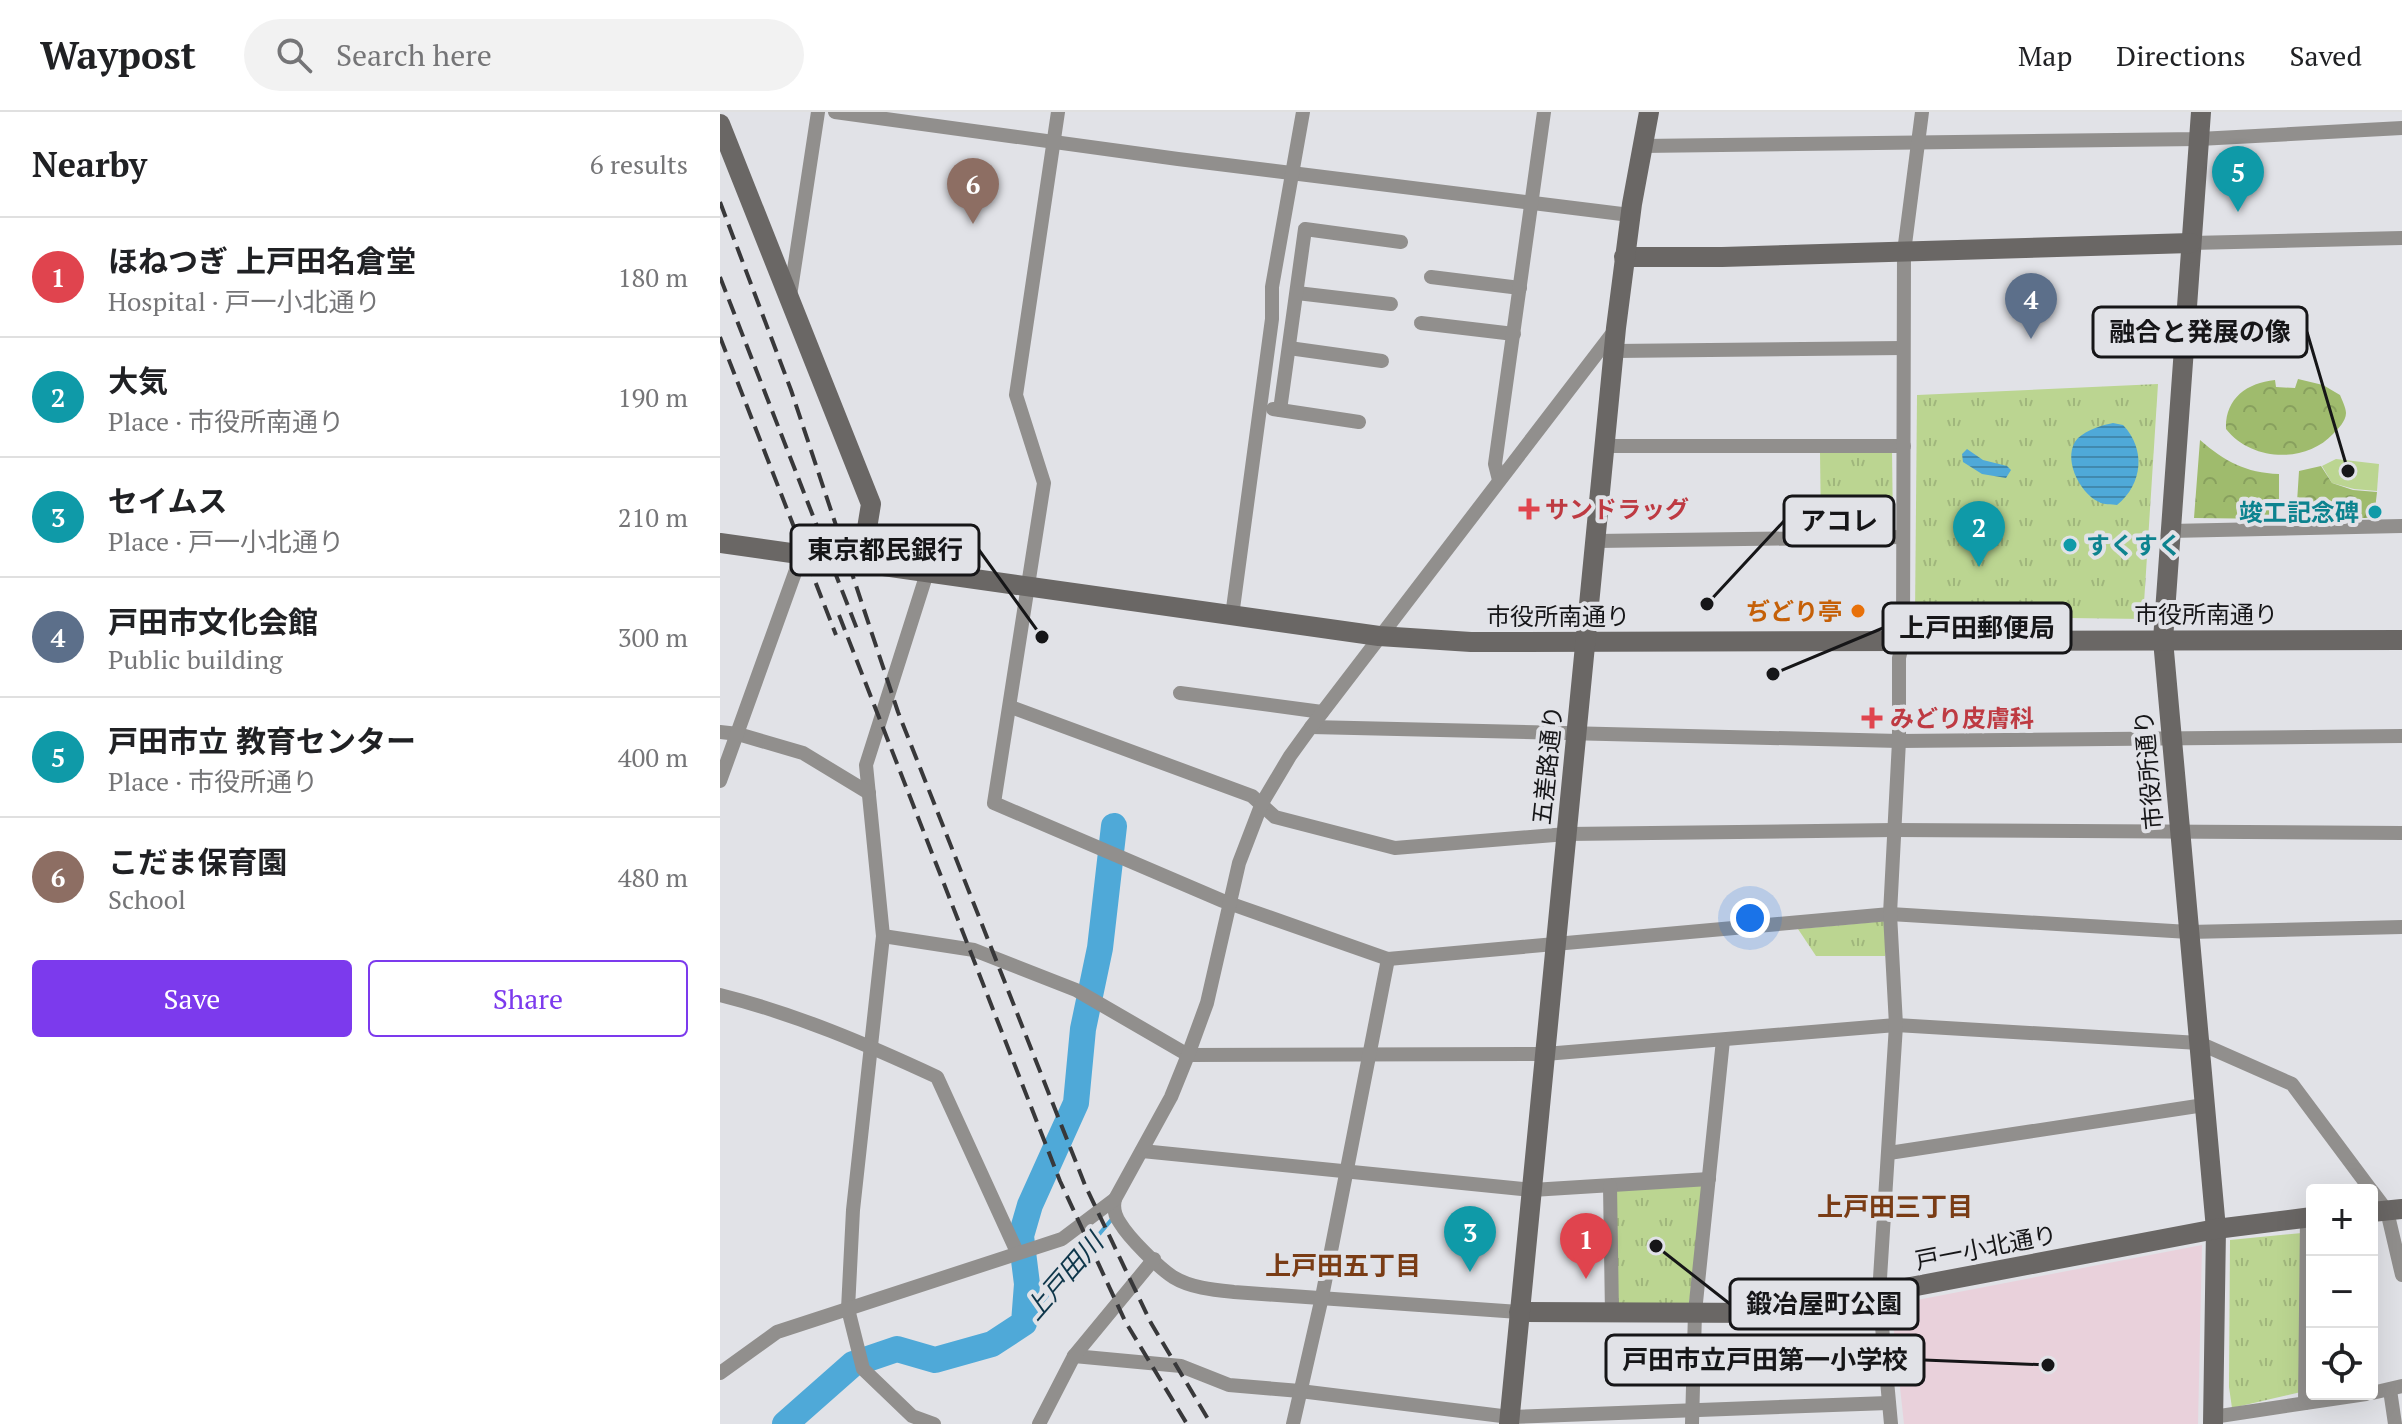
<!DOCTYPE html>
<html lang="en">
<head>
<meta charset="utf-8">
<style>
  :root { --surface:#fff; --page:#f2f2f2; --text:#202124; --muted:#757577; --line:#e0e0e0; --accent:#7c3aed }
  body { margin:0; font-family:"PT Serif","Noto Sans JP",serif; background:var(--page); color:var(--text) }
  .controls { position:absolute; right:24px; bottom:24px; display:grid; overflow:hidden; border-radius:8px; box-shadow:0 8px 32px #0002 }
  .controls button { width:72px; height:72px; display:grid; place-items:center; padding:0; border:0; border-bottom:2px solid var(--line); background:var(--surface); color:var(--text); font:40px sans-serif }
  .you { position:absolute; left:1030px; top:806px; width:28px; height:28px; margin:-20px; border:6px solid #fff; border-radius:50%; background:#1a73e8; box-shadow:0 0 0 12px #1a73e833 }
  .badge { display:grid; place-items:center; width:52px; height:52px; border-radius:50%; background:var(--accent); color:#fff; font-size:26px; font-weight:700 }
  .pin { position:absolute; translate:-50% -66px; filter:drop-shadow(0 2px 4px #0008) }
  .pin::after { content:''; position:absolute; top:42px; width:28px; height:24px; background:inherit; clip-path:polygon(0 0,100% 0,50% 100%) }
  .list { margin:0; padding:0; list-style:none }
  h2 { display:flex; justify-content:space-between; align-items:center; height:104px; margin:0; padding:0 32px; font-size:34px }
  h2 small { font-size:26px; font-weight:400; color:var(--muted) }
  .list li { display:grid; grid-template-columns:52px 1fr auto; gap:24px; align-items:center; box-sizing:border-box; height:120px; padding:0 32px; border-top:2px solid var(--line) }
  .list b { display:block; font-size:30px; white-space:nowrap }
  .list p { margin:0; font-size:26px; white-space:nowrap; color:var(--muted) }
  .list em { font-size:26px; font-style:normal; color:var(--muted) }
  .actions { display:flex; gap:16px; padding:24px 32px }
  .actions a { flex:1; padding:18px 0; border:2px solid var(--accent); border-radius:8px; text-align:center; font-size:28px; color:var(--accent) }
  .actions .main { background:var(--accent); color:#fff }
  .icon { flex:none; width:44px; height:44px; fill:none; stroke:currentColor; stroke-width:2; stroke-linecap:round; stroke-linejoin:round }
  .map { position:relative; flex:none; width:1682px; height:1312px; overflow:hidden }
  header { display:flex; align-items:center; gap:48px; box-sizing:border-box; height:112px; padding:0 40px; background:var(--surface); border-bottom:2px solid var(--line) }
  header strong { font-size:38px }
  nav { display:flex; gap:44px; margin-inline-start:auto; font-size:28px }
  .search { width:560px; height:72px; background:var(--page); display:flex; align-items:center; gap:20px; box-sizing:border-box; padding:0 28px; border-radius:44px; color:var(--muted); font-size:30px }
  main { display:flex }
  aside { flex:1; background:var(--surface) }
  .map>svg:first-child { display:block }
  .education { fill:#e9d1db }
  .green { fill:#bbd591 }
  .forest { fill:url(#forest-crowns) }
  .park { fill:url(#park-tufts) }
  .water { fill:url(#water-rules) }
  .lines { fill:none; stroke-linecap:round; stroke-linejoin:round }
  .stream { stroke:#4fa9d8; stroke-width:4 }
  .river { stroke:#4fa9d8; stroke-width:26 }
  .street { stroke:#918f8d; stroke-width:14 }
  .secondary { stroke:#6a6765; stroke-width:20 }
  .rail { stroke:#38383a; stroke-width:4; stroke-dasharray:16 8; stroke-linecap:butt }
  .health-dot { fill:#e0444e; stroke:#e1e2e7; stroke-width:3 }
  .culture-dot { fill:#0f9aa8; stroke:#e1e2e7; stroke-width:3 }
  .food-dot { fill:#e8710a; stroke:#e1e2e7; stroke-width:3 }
  .labels { text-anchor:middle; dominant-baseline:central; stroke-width:8; stroke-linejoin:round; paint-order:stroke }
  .health-label { font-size:24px; font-weight:bold; fill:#be3a42; stroke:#e1e2e7; text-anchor:start }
  .culture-label { font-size:24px; font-weight:bold; fill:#0d838f; stroke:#e1e2e7; text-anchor:end }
  .food-label { font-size:24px; font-weight:bold; fill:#c56008; stroke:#e1e2e7; text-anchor:end }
  .street-label { font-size:24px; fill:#161618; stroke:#e1e2e7 }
  .neighbourhood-label { font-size:26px; font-weight:bold; fill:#7a3c15; stroke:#e1e2e7 }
  .water-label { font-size:26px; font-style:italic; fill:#0e364a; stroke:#e1e2e7 }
  .leader { fill:none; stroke:#161618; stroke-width:3 }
  .callout-dot { fill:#161618; stroke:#e1e2e7; stroke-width:3 }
  .callout { fill:#e1e2e7; stroke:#161618; stroke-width:3 }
  .callout-label { font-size:26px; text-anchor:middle; font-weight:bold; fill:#161618 }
</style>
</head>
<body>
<header>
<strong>Waypost</strong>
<div class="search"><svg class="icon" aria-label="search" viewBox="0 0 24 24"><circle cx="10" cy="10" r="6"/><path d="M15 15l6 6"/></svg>Search here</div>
<nav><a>Map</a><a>Directions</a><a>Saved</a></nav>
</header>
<main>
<aside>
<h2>Nearby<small>6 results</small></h2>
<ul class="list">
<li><span class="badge" style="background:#e0444e">1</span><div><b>ほねつぎ 上戸田名倉堂</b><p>Hospital · 戸一小北通り</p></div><em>180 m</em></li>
<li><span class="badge" style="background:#0f9aa8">2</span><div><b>大気</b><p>Place · 市役所南通り</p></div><em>190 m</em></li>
<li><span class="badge" style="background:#0f9aa8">3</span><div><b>セイムス</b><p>Place · 戸一小北通り</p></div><em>210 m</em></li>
<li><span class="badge" style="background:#5c6f8a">4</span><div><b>戸田市文化会館</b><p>Public building</p></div><em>300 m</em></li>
<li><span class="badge" style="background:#0f9aa8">5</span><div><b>戸田市立 教育センター</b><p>Place · 市役所通り</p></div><em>400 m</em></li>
<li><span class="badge" style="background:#8d6e63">6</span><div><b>こだま保育園</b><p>School</p></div><em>480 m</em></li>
</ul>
<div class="actions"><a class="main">Save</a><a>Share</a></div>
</aside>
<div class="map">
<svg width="1682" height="1312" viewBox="0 0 1682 1312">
  <defs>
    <pattern id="forest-crowns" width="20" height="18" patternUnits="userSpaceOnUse" patternTransform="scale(2)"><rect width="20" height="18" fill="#9fbb6d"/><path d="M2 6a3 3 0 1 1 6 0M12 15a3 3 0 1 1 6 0" fill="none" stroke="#88a05e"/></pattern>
    <pattern id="park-tufts" width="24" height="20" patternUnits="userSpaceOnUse" patternTransform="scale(2)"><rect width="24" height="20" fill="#bbd591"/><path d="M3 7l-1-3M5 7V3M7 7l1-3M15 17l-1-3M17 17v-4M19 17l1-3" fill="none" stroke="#a0b67c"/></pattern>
    <pattern id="water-rules" width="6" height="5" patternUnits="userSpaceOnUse" patternTransform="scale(2)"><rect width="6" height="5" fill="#4fa9d8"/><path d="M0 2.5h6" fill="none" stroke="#4189ae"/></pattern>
  </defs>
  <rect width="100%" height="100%" fill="#e1e2e7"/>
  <path class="education" d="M 1482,1133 L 1478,1312 L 1184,1312 L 1171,1193 Z"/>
  <path class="green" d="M 1616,347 L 1659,352 L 1657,379 L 1634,377 L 1612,371 L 1602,354 Z"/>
  <g class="forest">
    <path d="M 1578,267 L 1603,273 L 1620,283 C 1622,288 1626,296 1626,301 C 1626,309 1618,317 1613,322 C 1585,352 1531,349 1506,317 C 1505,287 1526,271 1555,268 L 1556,275 L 1575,276 Z"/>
    <path d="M 1480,328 C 1504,349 1526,361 1559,362 L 1559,407 L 1474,406 Z"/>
    <path d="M 1601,354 L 1612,371 L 1633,378 L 1657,380 L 1654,406 L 1576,406 L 1579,359 Z"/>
  </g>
  <g class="park">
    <path d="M 1438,272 L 1423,507 L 1195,504 L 1197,283 Z"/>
    <path d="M 1172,338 L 1173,417 L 1101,416 L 1100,340 Z"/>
    <path d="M 1166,809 L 1165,844 L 1096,844 L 1078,817 Z"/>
    <path d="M 984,1072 L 969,1192 L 897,1191 L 894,1077 Z"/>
    <path d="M 1582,1121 L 1581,1280 L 1512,1296 L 1509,1275 L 1510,1128 Z"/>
  </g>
  <g class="water">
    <path d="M 1393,311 L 1403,313 C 1426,337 1423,372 1397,393 C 1392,392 1383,393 1379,390 C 1359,381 1341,344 1358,326 C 1367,318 1382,313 1393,311 Z"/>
    <path d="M 1247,337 L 1263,348 L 1287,354 L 1291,358 L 1286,366 L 1262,362 L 1243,350 L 1242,342 Z"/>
  </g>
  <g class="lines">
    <path class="stream" d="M 304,1211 L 392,1107"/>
    <path class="river" d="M 65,1312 L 133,1252 L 177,1237 L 215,1248 L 272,1232 L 304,1211 L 307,1172 L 301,1124 L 310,1093 L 356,991 L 363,917 L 380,836 L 394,714"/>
    <g class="street">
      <path d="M 115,0 L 458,47 L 910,103"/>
      <path d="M 338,0 L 296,283 L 324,371 L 274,691 L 503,789 L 668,847 L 1170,802 L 1469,820 L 1682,815"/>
      <path d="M 922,34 L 1479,27 L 1682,16"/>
      <path d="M 1471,131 L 1682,126"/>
      <path d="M 711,165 L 800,176"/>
      <path d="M 577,181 L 671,192"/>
      <path d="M 70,184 L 98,0"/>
      <path d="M 701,211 L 794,222"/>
      <path d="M 569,236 L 662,249"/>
      <path d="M 895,239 L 1183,236"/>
      <path d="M 553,297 L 639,310"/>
      <path d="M 560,298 L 585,117 L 681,130"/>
      <path d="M 885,334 L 1184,334"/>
      <path d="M 779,368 L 775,352 L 824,0"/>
      <path d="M 1450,419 L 1682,414"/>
      <path d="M 876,429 L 1183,425"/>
      <path d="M 207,461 L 146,653 L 163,824 L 133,1098 L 128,1197 L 143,1257 L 192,1304 L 214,1312"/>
      <path d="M 512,504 L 552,207 L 552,175 L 583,0"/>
      <path d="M 460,581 L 602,600"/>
      <path d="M 291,595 L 532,684 L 555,705 L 675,736 L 847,722 L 1174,718 L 1682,721"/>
      <path d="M 591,615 L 1179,629 L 1682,624"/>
      <path d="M 0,620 L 18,622 L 83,641 L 149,681"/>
      <path d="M 0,669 L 81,444"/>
      <path d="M 163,824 L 254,838 L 356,878 L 468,943 L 825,942 L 1176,913 L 1479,931 L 1572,972 L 1651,1078"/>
      <path d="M 0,883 C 76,902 146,932 217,965 L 297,1140"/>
      <path d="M 422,1039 L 812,1078 L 989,1067"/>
      <path d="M 1169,1041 L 1484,993"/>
      <path d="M 890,1074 L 892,1202"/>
      <path d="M 1652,1079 L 1667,1099 L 1682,1163"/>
      <path d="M 395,1087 C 393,1095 395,1104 400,1111 C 409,1126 438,1155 453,1165 C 471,1176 494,1178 514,1180 L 799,1200"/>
      <path d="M 354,1244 L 461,1254 L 509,1273 L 580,1279 L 790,1305 L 1168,1291"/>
      <path d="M 0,1261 L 57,1220 L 342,1127 L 395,1087 L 451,985 L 468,943 L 487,891 L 519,751 L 542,691 L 570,644 L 591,615 L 895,218"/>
      <path d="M 1670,1278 L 1675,1312"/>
      <path d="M 1652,1281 L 1682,1274"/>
      <path d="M 1585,1291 L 1587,1105"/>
      <path d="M 1493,1305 L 1646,1282"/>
      <path d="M 319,1312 L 354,1244 L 434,1147"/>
      <path d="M 573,1312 L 602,1185 L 668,847"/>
      <path d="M 972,1312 L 975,1200 L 1003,928"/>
      <path d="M 1171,1312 L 1159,1182 L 1176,913 L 1170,802 L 1179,629 L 1179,546 L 1183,529 L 1184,140 L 1202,0"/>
    </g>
    <g class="secondary">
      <path d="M 1481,0 L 1443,528 L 1496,1117 L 1493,1312"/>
      <path d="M 0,12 L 151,392 L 141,453"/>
      <path d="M 904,145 L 1002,145 L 1471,131"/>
      <path d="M 0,431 L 659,524 L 751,530 L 1682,528"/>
      <path d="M 1652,1100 L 1682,1097"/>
      <path d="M 799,1200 L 1054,1201 L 1496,1117 L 1592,1105"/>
      <path d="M 789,1312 L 896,216 L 912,92 L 929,0"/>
    </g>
    <g class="rail">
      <path d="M 0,90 L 71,278 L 178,600 L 365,1073 L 431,1211 L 491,1312"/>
      <path d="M 0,165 L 137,517"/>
      <path d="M 0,225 L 116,523"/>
      <path d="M 119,503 L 340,1069 L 405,1209 L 467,1312"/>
    </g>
  </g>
  <g class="health-dot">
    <path d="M805 385h8v8h8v8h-8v8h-8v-8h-8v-8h8z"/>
    <path d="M1148 594h8v8h8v8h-8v8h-8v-8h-8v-8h8z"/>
  </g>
  <g class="culture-dot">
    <circle cx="1655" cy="400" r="8"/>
    <circle cx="1350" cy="433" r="8"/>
  </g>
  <circle class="food-dot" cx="1138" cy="499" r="8"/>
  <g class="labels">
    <g class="health-label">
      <text x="825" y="397">サンドラッグ</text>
      <text x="1170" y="606">みどり皮膚科</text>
    </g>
    <g class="culture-label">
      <text x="1639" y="400">竣工記念碑</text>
      <text x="1366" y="433" text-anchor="start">すくすく</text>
    </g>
    <g class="food-label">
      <text x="1122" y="499">ぢどり亭</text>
    </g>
    <g class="street-label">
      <text x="1486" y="502">市役所南通り</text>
      <text x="838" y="504">市役所南通り</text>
      <text transform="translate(827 653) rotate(-84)">五差路通り</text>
      <text transform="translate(1428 658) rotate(-95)">市役所通り</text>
      <text transform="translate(1266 1135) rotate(-11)">戸一小北通り</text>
    </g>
    <g class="neighbourhood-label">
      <text x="1175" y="1094">上戸田三丁目</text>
      <text x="623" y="1153">上戸田五丁目</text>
    </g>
    <g class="water-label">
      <text transform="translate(343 1164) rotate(-49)">上戸田川</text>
    </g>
  </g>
  <path class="leader" d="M1628 359L1587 220M987 492L1064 409M322 525L259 438M1053 562L1163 516M936 1134L1010 1192M1328 1253L1204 1248"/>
  <g class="callout-dot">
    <circle cx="1628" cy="359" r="8"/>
    <circle cx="987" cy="492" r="8"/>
    <circle cx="322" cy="525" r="8"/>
    <circle cx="1053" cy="562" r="8"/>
    <circle cx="936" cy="1134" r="8"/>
    <circle cx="1328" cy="1253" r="8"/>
  </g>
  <g class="callout">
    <rect x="1373" y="195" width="214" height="50" rx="8"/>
    <rect x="1064" y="384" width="110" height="50" rx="8"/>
    <rect x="71" y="413" width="188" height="50" rx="8"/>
    <rect x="1163" y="491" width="188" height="50" rx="8"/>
    <rect x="1010" y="1167" width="188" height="50" rx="8"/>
    <rect x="886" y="1223" width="318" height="50" rx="8"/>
  </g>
  <g class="callout-label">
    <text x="1480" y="229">融合と発展の像</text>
    <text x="1119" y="418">アコレ</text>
    <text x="165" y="447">東京都民銀行</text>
    <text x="1257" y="525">上戸田郵便局</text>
    <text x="1104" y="1201">鍛冶屋町公園</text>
    <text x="1045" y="1257">戸田市立戸田第一小学校</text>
  </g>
</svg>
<div class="controls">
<button>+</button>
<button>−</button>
<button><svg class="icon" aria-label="locate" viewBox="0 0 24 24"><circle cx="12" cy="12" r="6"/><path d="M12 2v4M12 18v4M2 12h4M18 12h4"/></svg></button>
</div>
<div class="you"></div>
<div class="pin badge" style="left:866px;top:1167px;background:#e0444e">1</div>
<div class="pin badge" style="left:1259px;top:455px;background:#0f9aa8">2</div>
<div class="pin badge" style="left:750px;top:1160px;background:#0f9aa8">3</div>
<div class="pin badge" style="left:1311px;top:227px;background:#5c6f8a">4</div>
<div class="pin badge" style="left:1518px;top:100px;background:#0f9aa8">5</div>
<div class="pin badge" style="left:253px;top:112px;background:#8d6e63">6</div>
</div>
</main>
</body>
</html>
